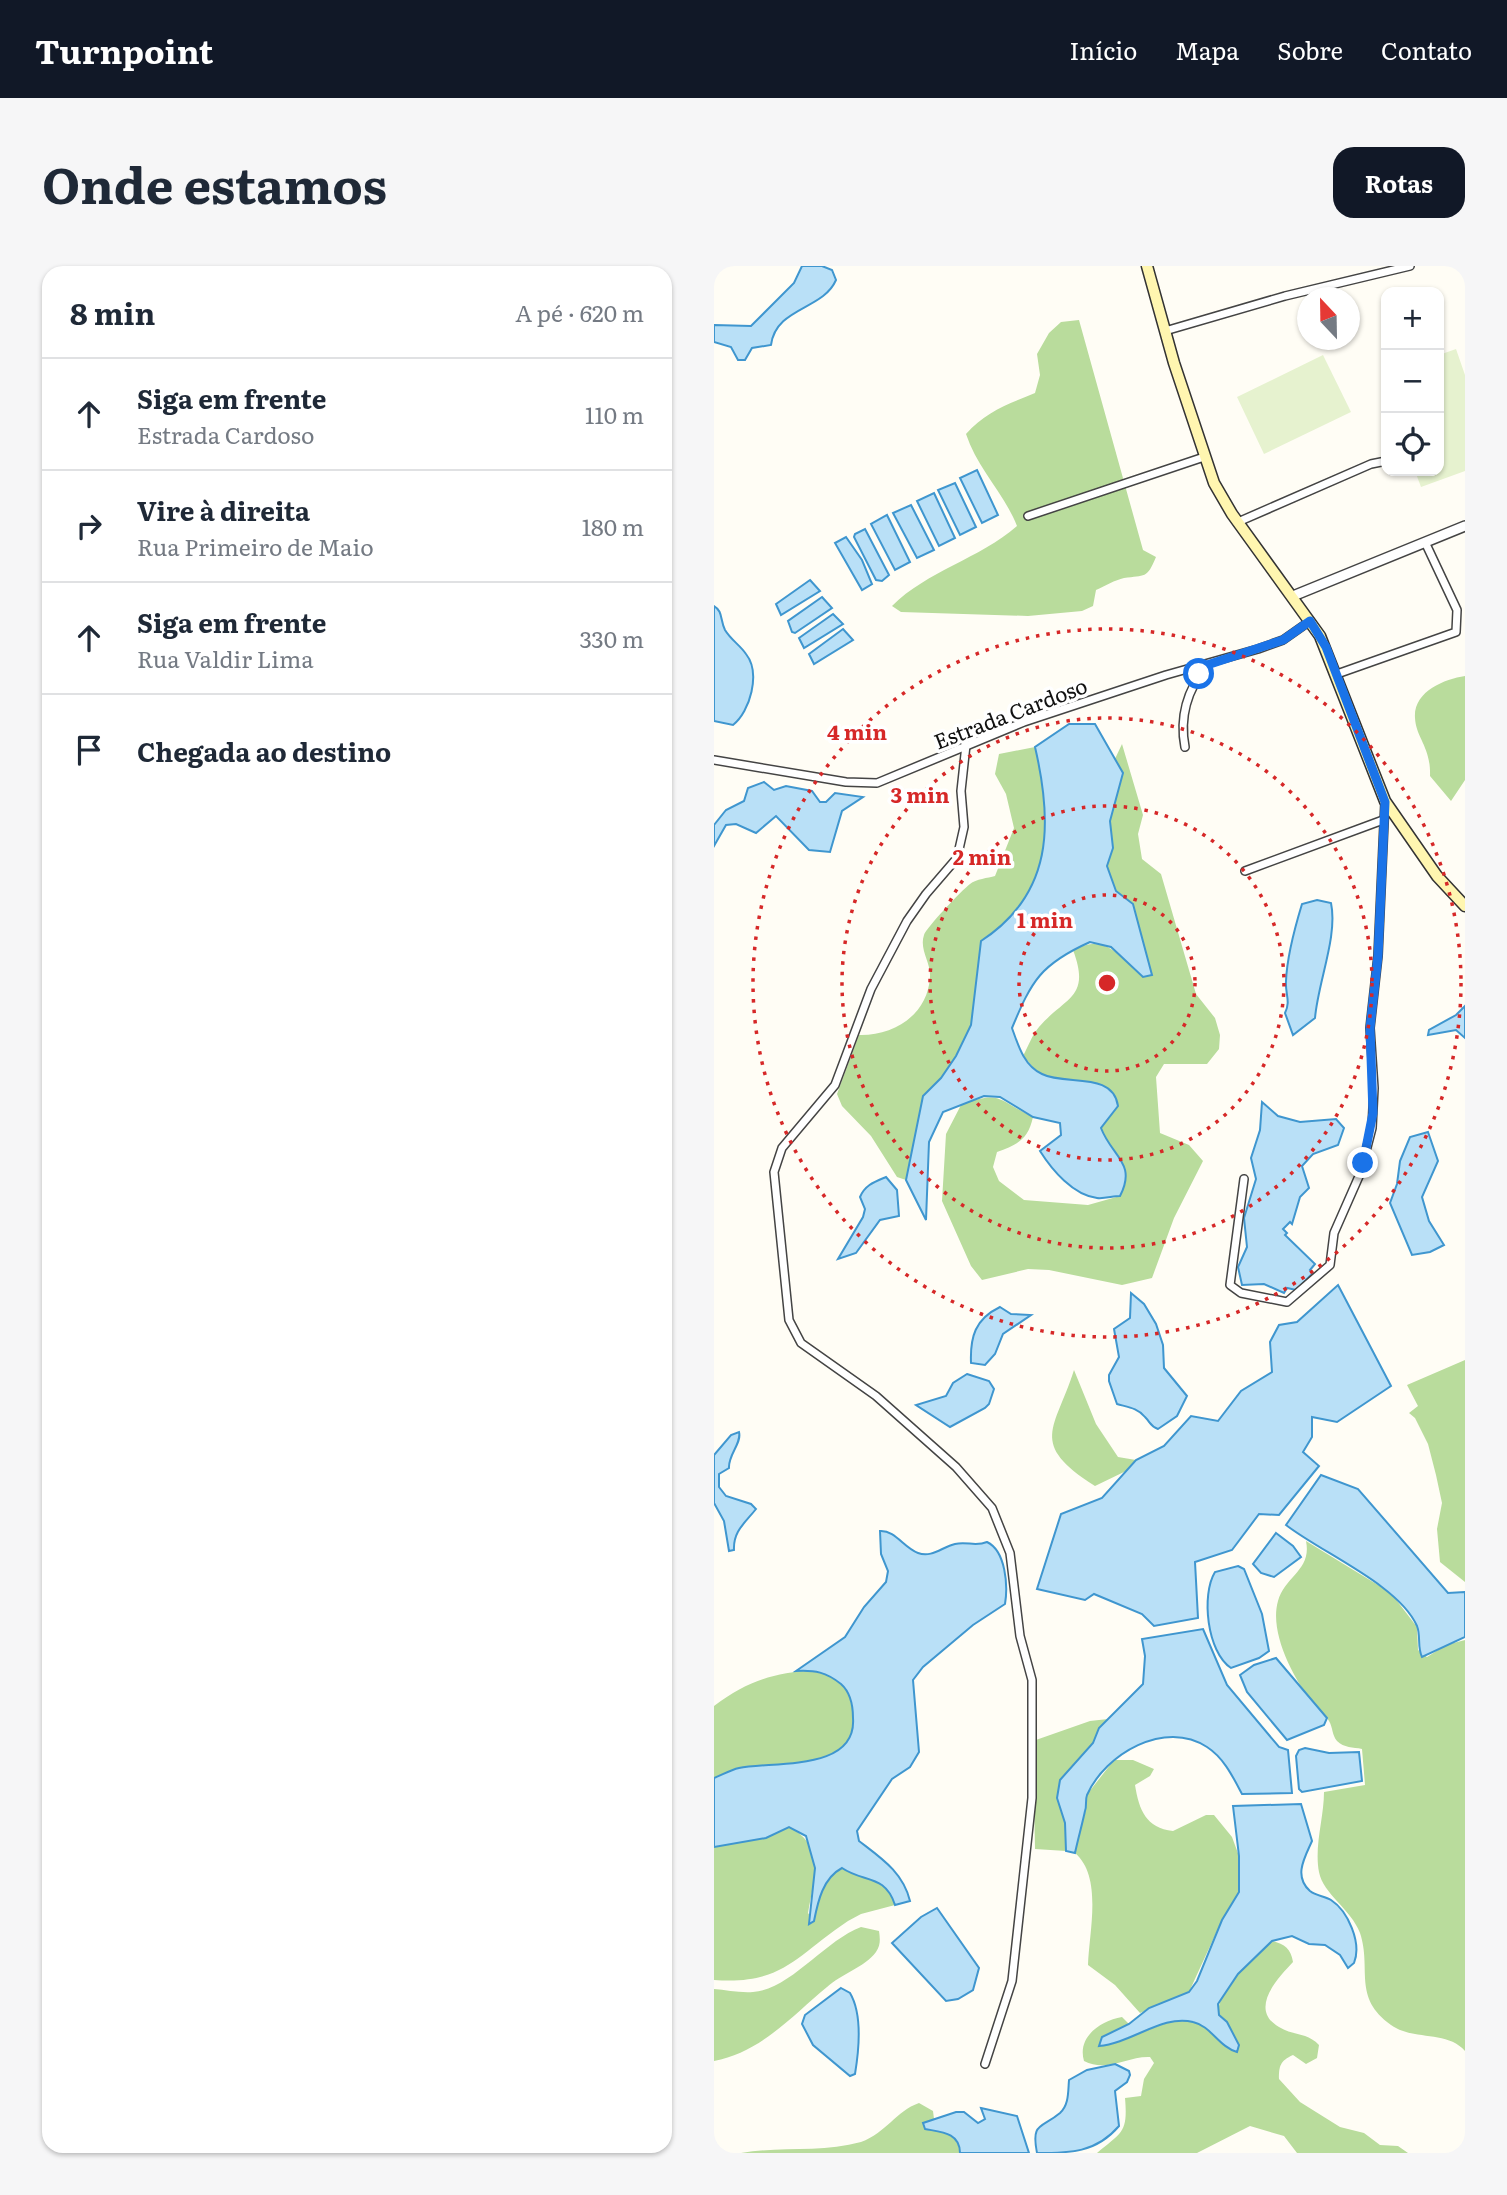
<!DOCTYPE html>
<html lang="pt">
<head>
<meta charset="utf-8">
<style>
  :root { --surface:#fff; --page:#f6f6f7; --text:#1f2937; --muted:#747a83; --line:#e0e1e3; --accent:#111827 }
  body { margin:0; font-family:Literata,serif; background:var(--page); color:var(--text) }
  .controls { position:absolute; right:21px; top:21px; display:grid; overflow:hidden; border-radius:14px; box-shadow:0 2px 5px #0004 }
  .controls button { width:63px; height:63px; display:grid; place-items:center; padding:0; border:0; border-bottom:2px solid var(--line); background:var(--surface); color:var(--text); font:35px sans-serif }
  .compass { position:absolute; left:583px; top:21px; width:63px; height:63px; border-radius:50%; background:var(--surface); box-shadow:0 2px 5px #0004; rotate:338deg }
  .stop { position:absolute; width:21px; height:21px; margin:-16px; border:5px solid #1a73e8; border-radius:50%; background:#fff }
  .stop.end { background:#1a73e8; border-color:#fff; box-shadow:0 2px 7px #0008 }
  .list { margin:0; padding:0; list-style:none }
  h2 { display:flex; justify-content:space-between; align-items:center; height:91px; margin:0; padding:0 28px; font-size:30px }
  h2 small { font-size:23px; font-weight:400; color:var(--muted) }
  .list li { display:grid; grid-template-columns:46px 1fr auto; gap:21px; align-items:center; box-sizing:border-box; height:112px; padding:0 28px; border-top:2px solid var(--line) }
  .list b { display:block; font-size:26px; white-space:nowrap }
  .list p { margin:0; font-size:23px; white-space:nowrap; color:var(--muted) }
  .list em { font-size:23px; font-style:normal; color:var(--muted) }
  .icon { flex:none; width:38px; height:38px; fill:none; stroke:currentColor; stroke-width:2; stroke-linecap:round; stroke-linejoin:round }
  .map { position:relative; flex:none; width:751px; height:1887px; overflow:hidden; border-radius:21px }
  header { display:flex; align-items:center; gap:42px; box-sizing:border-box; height:98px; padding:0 35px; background:var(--accent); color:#fff }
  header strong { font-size:33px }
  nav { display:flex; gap:38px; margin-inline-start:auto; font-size:24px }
  .intro { display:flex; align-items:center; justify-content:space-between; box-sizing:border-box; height:168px; padding:0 42px }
  h1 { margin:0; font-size:49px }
  .button { padding:18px 32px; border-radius:21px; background:var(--accent); color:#fff; font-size:24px; font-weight:700 }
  main { display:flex; gap:42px; padding:0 42px }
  aside { flex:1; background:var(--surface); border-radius:21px; box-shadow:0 2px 5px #0004 }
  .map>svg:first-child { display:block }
  .forest { fill:#b9dc9c }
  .pitch { fill:#e6f2cf }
  .water { fill:#b9e0f7; stroke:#3f96cf; stroke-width:2 }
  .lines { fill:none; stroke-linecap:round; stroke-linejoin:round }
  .minor-casing { stroke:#444; stroke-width:10 }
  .tertiary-casing { stroke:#444; stroke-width:12 }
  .secondary-casing { stroke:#333; stroke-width:13 }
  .minor { stroke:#fff; stroke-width:7 }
  .tertiary { stroke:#fff; stroke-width:9 }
  .secondary { stroke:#fff6b0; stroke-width:10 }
  .route { stroke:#1a73e8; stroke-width:9 }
  .ring { fill:none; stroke:#d62828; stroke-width:3.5; stroke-dasharray:3.5 7 }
  .labels { text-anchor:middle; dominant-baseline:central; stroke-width:7; stroke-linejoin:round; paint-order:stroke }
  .street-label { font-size:21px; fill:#111; stroke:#fff }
  .centre { fill:#d62828; stroke:#fff; stroke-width:3.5 }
  .ring-label { font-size:21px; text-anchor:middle; font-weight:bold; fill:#d62828; stroke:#fff; stroke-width:7; stroke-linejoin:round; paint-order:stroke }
</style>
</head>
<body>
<header>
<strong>Turnpoint</strong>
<nav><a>Início</a><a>Mapa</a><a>Sobre</a><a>Contato</a></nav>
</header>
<div class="intro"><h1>Onde estamos</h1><a class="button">Rotas</a></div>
<main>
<aside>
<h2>8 min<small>A pé · 620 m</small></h2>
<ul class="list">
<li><svg class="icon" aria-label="ahead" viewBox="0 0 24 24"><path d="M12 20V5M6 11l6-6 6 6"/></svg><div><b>Siga em frente</b><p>Estrada Cardoso</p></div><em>110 m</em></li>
<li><svg class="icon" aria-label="right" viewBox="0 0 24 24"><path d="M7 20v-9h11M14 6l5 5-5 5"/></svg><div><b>Vire à direita</b><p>Rua Primeiro de Maio</p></div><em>180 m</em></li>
<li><svg class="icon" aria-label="ahead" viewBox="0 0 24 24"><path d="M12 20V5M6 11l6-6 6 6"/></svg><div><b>Siga em frente</b><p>Rua Valdir Lima</p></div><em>330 m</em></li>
<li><svg class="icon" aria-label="arrive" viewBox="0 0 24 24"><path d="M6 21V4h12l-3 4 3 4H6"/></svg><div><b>Chegada ao destino</b></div></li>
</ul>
</aside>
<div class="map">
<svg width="751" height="1887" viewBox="0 0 751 1887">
  <rect width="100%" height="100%" fill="#fffdf5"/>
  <g class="forest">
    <path d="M 365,54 L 429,284 L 442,291 C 433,313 431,309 410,312 C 401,314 391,320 382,324 L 379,340 L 368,345 L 314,350 L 187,346 L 178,340 C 213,305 265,293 303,260 C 290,227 263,202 252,168 C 271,146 294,138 321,127 L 326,109 L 323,88 L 335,67 L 347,56 Z"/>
    <path d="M 751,410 L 751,514 L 737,535 L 716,510 C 717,481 702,472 701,452 C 699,426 730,413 751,410 Z"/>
    <path d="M 408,478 L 429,549 L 424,568 L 428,593 L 447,608 L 482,728 L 501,752 L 506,769 L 505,783 L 493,798 L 450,798 L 442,811 L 446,867 L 475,879 L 489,895 L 460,952 L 438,1012 L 408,1019 L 335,1004 L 314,1003 L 268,1014 L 257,1000 L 228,935 L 232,868 L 247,839 C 288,823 284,835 319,851 C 314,874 304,878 283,886 L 279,901 L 285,915 L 310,934 L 374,939 L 406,930 C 423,897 398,890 387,862 L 404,840 C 399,807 354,818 329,809 C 322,806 315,796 309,790 C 314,781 318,769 325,761 C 352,730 377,732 359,684 C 394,667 403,690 429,711 L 419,638 L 402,625 L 393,600 L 399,582 L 396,555 L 409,507 L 400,495 Z"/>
    <path d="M 321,481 C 339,558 339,628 267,675 L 257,759 L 242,790 L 227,812 L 209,830 L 192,914 L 183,911 L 157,870 L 128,840 L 123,828 L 145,769 C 179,770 214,749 216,711 C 217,696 205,684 210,669 C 212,662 248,624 256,618 C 262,613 274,612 281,610 L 300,562 L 292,528 L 281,508 L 285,488 Z"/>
    <path d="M 751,1094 L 751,1316 L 726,1296 L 723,1263 L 728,1237 L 722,1209 L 714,1178 L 701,1152 L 695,1147 L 704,1140 L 693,1119 Z"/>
    <path d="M 360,1104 L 382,1158 L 404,1191 L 422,1194 L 412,1205 L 381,1220 C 314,1177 341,1164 360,1104 Z"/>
    <path d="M 592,1275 L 677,1327 L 703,1361 L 704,1384 L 713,1391 L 732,1379 L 751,1374 L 751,1785 C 733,1764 699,1775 677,1759 C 638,1731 658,1703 646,1667 C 637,1643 609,1628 605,1606 C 600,1580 610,1552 610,1526 L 651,1519 L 648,1483 C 639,1481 630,1482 623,1475 C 618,1469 619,1462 615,1455 C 611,1447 603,1442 597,1435 C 579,1411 555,1366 564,1335 C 571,1310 598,1304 592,1275 Z"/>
    <path d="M 100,1404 C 112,1408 125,1412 132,1423 C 138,1434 141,1448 139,1460 C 133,1505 58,1496 25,1502 C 17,1504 8,1509 0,1512 L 0,1440 C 33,1415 59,1407 100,1404 Z"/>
    <path d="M 394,1453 L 385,1462 L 379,1477 L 346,1514 L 343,1532 L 351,1557 L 352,1585 L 321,1583 L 319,1475 L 376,1455 Z"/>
    <path d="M 400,1494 L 419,1494 L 440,1503 L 436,1510 L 421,1519 C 425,1544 432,1562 459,1565 L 492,1549 L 500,1549 L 518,1571 L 525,1590 L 525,1626 L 508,1654 L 475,1726 L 426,1747 L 401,1719 L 374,1699 C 375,1666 389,1611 361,1587 L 372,1543 L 371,1531 Z"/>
    <path d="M 75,1561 C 112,1580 100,1612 94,1647 L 100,1655 C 104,1635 109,1612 128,1602 C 150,1617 171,1608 181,1639 L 147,1648 L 134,1655 C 81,1690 70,1719 0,1714 L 0,1581 L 52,1572 L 62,1564 Z"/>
    <path d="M 147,1661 L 165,1665 C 166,1672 167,1679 162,1686 C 151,1701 127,1708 113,1721 C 78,1750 47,1786 0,1795 L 0,1723 C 12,1724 26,1727 39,1726 C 77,1723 110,1675 147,1661 Z"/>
    <path d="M 558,1675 C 571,1678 577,1683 579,1696 C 564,1712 534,1743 565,1761 C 579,1770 593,1766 605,1779 L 603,1792 L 592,1798 L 579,1789 C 566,1795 565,1800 565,1813 L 586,1836 L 626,1861 L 650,1867 L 666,1879 L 684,1880 L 694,1887 L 583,1887 L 570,1870 L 536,1860 L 483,1887 L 383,1887 C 408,1866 414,1867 411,1832 L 427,1830 L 430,1813 L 440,1797 L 436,1791 C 413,1790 393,1807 370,1795 C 363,1771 386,1755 408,1751 L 415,1758 L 385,1780 C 417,1778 455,1745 483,1757 C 497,1764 510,1777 523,1786 L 525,1779 L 513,1756 L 504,1749 C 504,1720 538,1693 558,1675 Z"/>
    <path d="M 205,1837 L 219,1845 L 220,1853 L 209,1857 C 223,1866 245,1866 246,1887 L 27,1887 C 67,1880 108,1887 147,1876 C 172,1867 182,1845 205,1837 Z"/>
  </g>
  <g class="pitch">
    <path d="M 742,83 L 751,109 L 751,205 L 707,221 L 701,205 L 725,205 L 725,89 Z"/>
    <path d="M 609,89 L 637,146 L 550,188 L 523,131 Z"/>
  </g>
  <g class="water">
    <path d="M 88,0 L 108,0 L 118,4 L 122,14 C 109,44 62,41 57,79 L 38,82 L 31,94 L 24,94 L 17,81 L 0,76 L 0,59 L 37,60 L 80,17 Z"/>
    <path d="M 263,204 L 284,249 L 268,257 L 246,212 Z"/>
    <path d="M 241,217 L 262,261 L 246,269 L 224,224 Z"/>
    <path d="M 220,227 L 241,272 L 225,280 L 203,235 Z"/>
    <path d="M 197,239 L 220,284 L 203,292 L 179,247 Z"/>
    <path d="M 173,249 L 196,296 L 181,304 L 157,258 Z"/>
    <path d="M 151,263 L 175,309 L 168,315 L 162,314 L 140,271 L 141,268 Z"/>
    <path d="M 132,271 L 148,294 L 158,318 L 148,324 L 121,277 Z"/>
    <path d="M 96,314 L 106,325 L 67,349 L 62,338 Z"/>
    <path d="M 108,331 L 118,342 L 81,367 L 78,366 L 74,355 Z"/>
    <path d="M 0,340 C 9,345 6,354 11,364 C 17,374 26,379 32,388 C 47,407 36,446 19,459 L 0,455 Z"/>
    <path d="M 119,348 L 129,358 L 90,382 L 85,372 Z"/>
    <path d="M 129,363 L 139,374 L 100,398 L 95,388 Z"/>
    <path d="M 355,458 L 381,458 L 409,507 L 396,555 L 399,582 L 393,600 L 402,625 L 419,638 L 438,709 L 429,711 L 397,681 L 376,676 C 327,698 318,714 298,762 C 304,779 310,800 328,808 C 352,820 399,805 404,840 L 387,862 C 398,891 423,897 406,930 C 399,930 390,933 383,932 C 359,929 338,904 326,885 L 347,869 L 346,857 L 319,851 L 286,831 L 270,830 L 229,846 L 215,876 L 212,954 L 192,914 L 209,830 L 227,812 L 242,790 L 257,759 L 267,675 C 339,628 339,558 321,481 Z"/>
    <path d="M 50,516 L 60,524 L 72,520 L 98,525 L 106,536 L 112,536 L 121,527 L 149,531 L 128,545 L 116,586 L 95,584 L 62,550 L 42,567 L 22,558 L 12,559 L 0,580 L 0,559 L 12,544 L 30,535 L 34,522 Z"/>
    <path d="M 603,634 L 617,637 C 624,670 604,716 601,752 L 579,769 L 571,747 C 577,735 571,728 572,715 C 573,690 581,661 588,638 Z"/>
    <path d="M 751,740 L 751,772 L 742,764 L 714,769 L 715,764 L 742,749 Z"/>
    <path d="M 548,836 L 564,850 L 586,856 L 622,853 L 630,862 L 624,879 L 599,888 L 588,900 L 595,922 L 586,931 L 578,958 L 576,956 L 569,963 L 573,967 L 571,969 L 601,998 L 596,1004 L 599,1007 L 582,1024 L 573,1022 L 570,1027 L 550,1018 L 528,1019 L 524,1001 L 533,981 L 530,952 L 542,913 L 537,892 L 546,864 Z"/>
    <path d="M 714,866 L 724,895 L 708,931 L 715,955 L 730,979 L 716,986 L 698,989 L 676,937 L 683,918 L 686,895 L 696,871 Z"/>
    <path d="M 172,911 L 183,924 L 185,950 L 166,954 L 142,987 L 124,993 L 149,951 L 151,943 L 146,931 C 151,919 160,916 172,911 Z"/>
    <path d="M 624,1019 L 677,1120 L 623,1156 L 598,1151 L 598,1171 L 589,1186 L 605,1200 L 565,1249 L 545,1248 L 518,1284 L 481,1296 L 484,1352 L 440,1360 L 428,1348 L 380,1328 L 371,1334 L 323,1323 L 347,1248 L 388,1232 L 422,1194 L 450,1180 L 477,1150 L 504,1155 L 527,1125 L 558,1106 L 556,1076 L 565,1059 L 583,1056 Z"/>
    <path d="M 417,1027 L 430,1038 L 442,1058 L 449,1079 L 450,1102 L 473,1130 L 463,1150 L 444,1163 C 436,1160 437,1157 431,1151 C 424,1142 413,1141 403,1138 L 395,1115 L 395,1109 L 405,1091 L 400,1063 L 416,1052 Z"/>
    <path d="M 286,1041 L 297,1048 L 317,1049 L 289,1068 L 281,1088 L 271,1099 L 257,1097 C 256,1071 261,1053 286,1041 Z"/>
    <path d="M 253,1108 L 275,1115 L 280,1123 L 275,1138 L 271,1142 L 236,1161 L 202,1139 L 232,1130 L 239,1117 Z"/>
    <path d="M 25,1166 C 28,1177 14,1189 15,1202 L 5,1208 L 5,1221 L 12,1230 L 37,1238 L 42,1243 C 31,1257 19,1265 20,1284 L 15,1285 L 10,1255 L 0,1237 L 0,1189 L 17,1169 Z"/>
    <path d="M 607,1209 L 644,1223 L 734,1327 L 751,1326 L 751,1371 L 708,1391 C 703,1381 707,1370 703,1360 C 685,1319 608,1287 572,1259 Z"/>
    <path d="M 166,1265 C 181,1264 190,1282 204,1287 C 218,1292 228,1281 241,1278 C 253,1275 261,1281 273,1276 C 292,1285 294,1320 291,1338 L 259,1359 L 209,1401 L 199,1414 L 205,1486 L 196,1501 L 178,1513 L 143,1565 L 145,1575 C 167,1592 189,1606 196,1635 L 181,1639 C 171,1608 150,1617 128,1602 C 109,1612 104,1635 100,1655 L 95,1658 L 101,1602 L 92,1570 L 75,1561 L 52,1572 L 0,1581 L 0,1512 C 8,1509 16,1504 25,1502 C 59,1495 143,1506 139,1452 C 139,1440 136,1426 127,1418 C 112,1406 101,1404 82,1405 L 131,1371 L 150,1341 L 172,1316 L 174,1305 L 167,1288 Z"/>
    <path d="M 562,1267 L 579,1280 L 587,1291 L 560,1311 L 547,1307 L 539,1298 Z"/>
    <path d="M 524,1300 L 530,1303 L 548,1348 L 555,1385 L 545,1392 L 517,1402 C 493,1386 487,1329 501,1306 Z"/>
    <path d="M 489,1363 L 513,1419 L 565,1481 L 574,1484 L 578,1527 L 528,1528 C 519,1511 510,1492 493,1481 C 451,1453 391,1488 373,1529 C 371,1534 373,1540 371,1545 C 368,1559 364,1573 361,1587 L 352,1585 L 351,1557 L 343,1532 L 346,1514 L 379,1477 L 385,1462 L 429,1418 L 431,1390 L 428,1373 Z"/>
    <path d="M 562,1392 L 613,1452 L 610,1459 L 573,1474 L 533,1426 L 526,1409 L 540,1399 Z"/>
    <path d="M 591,1482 L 615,1487 L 645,1486 L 648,1515 L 588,1526 L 585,1523 L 582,1490 L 585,1484 Z"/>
    <path d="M 587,1538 L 598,1575 C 591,1591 579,1610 596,1625 C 602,1630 611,1630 617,1634 C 634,1645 648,1677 640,1697 L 634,1702 L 626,1689 L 611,1679 L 595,1678 L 578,1670 L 558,1675 L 524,1708 L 504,1738 L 505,1749 L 513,1756 L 525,1779 L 523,1786 C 505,1781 497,1760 479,1756 C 449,1748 418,1777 385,1780 L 388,1771 L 415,1758 L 435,1742 L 475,1726 L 483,1715 L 508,1654 L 525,1626 L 525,1590 L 519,1540 Z"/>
    <path d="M 223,1642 L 265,1702 L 259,1724 L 244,1733 L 232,1735 L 178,1677 L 207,1651 Z"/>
    <path d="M 127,1722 L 136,1727 C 149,1749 145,1784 141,1808 L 136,1810 L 99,1779 L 88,1758 L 91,1749 Z"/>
    <path d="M 401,1798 L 415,1805 L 416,1809 L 413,1816 L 401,1825 L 405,1860 C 382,1887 356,1887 323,1887 C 317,1856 327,1863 346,1847 C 355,1839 354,1826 355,1814 L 373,1804 Z"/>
    <path d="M 267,1842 L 303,1850 L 315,1887 L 246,1887 C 246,1866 226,1866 211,1863 L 209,1857 L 242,1846 L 250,1846 L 264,1857 L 271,1853 Z"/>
  </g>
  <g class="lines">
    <g class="minor-casing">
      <g id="minor">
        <path d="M 451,65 L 571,30 L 696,0"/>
        <path d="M 314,250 L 490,191"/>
        <path d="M 524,256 L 657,198 L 672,195"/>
        <path d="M 623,408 L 742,366 L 743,344 L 711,276"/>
        <path d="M 252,479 L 247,525 L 250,561 L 243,592 L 212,628 L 193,655 L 157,723 L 121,819 L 68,882 L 60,906 L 75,1054 L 87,1077 L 162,1130 L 242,1201 L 278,1242 L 296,1287 L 306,1370 L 318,1414 L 318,1532 L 298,1715 L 271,1798"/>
        <path d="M 471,481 C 465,450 473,424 493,399"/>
        <path d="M 0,494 L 132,516 L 163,517 L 310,456 L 452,409 L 544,383 L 569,374 L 596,355"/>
        <path d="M 531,605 L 669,554"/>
        <path d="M 530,913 L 516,1019 L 527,1027 L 573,1036 L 616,999 L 620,967 L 646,908 L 658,862 L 660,822 L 656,762 L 664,690 L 671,535"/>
      </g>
    </g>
    <g class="tertiary-casing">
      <path id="tertiary" d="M 579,330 L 751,260"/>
    </g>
    <g class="secondary-casing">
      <path id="secondary" d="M 433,0 L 460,97 L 500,217 L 518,248 L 606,370 L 671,535 L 723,610 L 751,640"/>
    </g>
    <use href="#minor" class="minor"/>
    <use href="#tertiary" class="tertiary"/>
    <use href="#secondary" class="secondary"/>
  </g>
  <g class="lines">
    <path class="route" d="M 485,408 L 493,399 L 569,374 L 596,355 L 612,381 L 671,536 L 664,690 L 656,762 L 659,847 L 649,897"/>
  </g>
  <g class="ring">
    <circle cx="393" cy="717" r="88"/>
    <circle cx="393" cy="717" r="177"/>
    <circle cx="393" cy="717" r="265"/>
    <circle cx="393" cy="717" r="354"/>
  </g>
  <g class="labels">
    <g class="street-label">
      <text transform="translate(296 446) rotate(-21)">Estrada Cardoso</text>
    </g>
  </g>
  <circle cx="393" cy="717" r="10" class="centre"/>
  <g class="ring-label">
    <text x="143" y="474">4 min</text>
    <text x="206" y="537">3 min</text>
    <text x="268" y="599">2 min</text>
    <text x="331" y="662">1 min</text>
  </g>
</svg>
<div class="controls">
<button>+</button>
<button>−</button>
<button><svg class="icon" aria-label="locate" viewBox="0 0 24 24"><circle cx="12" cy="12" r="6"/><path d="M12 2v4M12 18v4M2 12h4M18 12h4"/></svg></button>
</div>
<svg class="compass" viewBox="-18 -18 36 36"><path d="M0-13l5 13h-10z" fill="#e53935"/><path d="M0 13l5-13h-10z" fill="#747a83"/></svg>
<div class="stop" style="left:485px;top:408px"></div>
<div class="stop end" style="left:649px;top:897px"></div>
</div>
</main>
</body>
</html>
